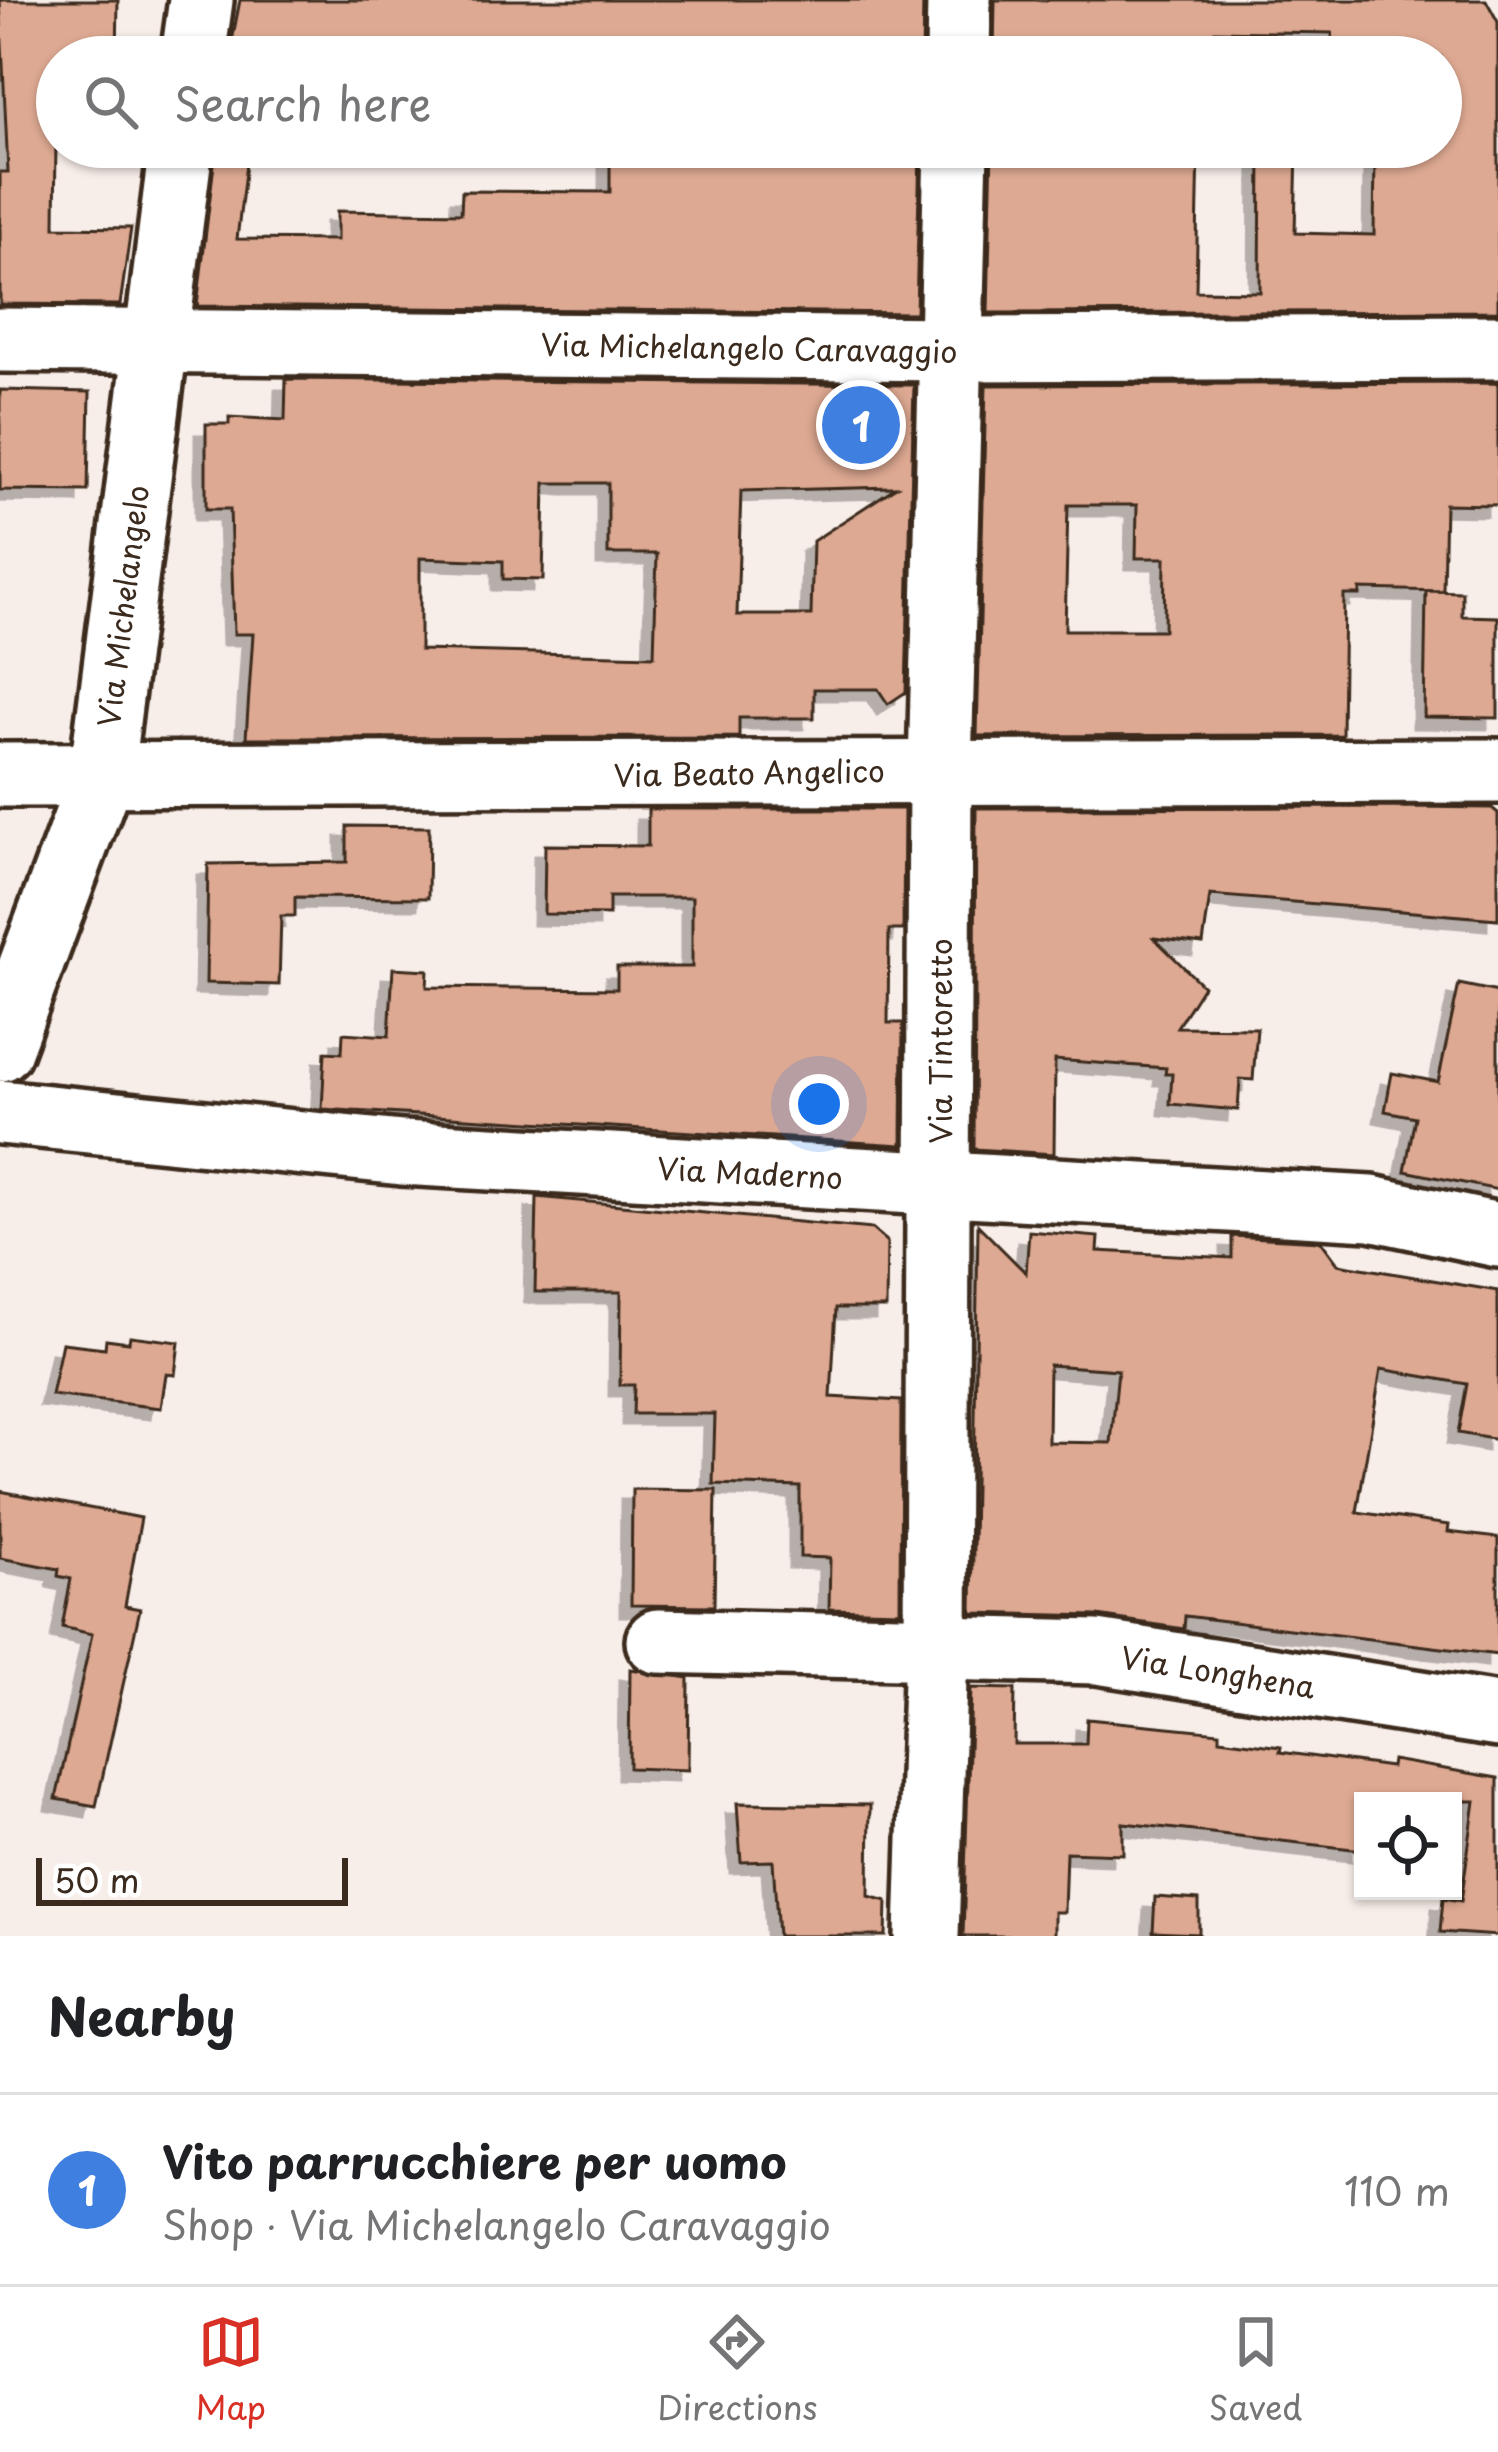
<!DOCTYPE html>
<html lang="en">
<head>
<meta charset="utf-8">
<style>
  :root { --surface:#fff; --page:#f6f6f6; --text:#202124; --muted:#757577; --line:#e0e0e0; --accent:#d93025 }
  body { margin:0; font-family:"Playpen Sans",sans-serif; background:var(--page); color:var(--text) }
  .controls { position:absolute; right:36px; bottom:36px; display:grid; overflow:hidden; border-radius:0px; box-shadow:0 3px 9px #0004 }
  .controls button { width:108px; height:108px; display:grid; place-items:center; padding:0; border:0; border-bottom:3px solid var(--line); background:var(--surface); color:var(--text); font:60px sans-serif }
  .scale { position:absolute; left:36px; bottom:30px; width:312px; box-sizing:border-box; padding-left:12px; border:6px solid #3b2a1e; border-top:0; font-size:33px; line-height:42px; white-space:nowrap; color:#3b2a1e; -webkit-text-stroke:9px #fff; paint-order:stroke }
  .you { position:absolute; left:819px; top:1104px; width:42px; height:42px; margin:-30px; border:9px solid #fff; border-radius:50%; background:#1a73e8; box-shadow:0 0 0 18px #1a73e833 }
  .badge { display:grid; place-items:center; width:78px; height:78px; border-radius:50%; background:var(--accent); color:#fff; font-size:39px; font-weight:700 }
  .pin { position:absolute; translate:-50% -50%; border:6px solid #fff; box-shadow:0 3px 12px #0006 }
  .list { margin:0; padding:0; list-style:none }
  h2 { display:flex; justify-content:space-between; align-items:center; height:156px; margin:0; padding:0 48px; font-size:51px }
  h2 small { font-size:39px; font-weight:400; color:var(--muted) }
  .list li { display:grid; grid-template-columns:78px 1fr auto; gap:36px; align-items:center; box-sizing:border-box; height:192px; padding:0 48px; border-top:3px solid var(--line) }
  .list b { display:block; font-size:45px; white-space:nowrap }
  .list p { margin:0; font-size:39px; white-space:nowrap; color:var(--muted) }
  .list em { font-size:39px; font-style:normal; color:var(--muted) }
  .icon { flex:none; width:66px; height:66px; fill:none; stroke:currentColor; stroke-width:2; stroke-linecap:round; stroke-linejoin:round }
  .map { position:relative; flex:none; width:1498px; height:1936px; overflow:hidden }
  .search { position:absolute; background:var(--surface); box-shadow:0 3px 9px #0004; left:36px; right:36px; top:36px; height:132px; display:flex; align-items:center; gap:30px; box-sizing:border-box; padding:0 42px; border-radius:66px; color:var(--muted); font-size:45px }
  .sheet { height:348px; background:var(--surface) }
  nav { display:flex; justify-content:space-around; align-items:center; box-sizing:border-box; height:168px; border-top:3px solid var(--line); background:var(--surface); font-size:33px; color:var(--muted) }
  nav a { display:grid; justify-items:center; gap:6px }
  nav .on { color:var(--accent) }
  .map>svg:first-child { display:block }
  .building { fill:#dea992; stroke:#3b2a1e; stroke-width:3; fill-rule:evenodd; filter:url(#shadow) }
  .lines { fill:none; stroke-linecap:round; stroke-linejoin:round }
  .minor-casing { stroke:#3b2a1e; stroke-width:72 }
  .minor { stroke:#fff; stroke-width:63 }
  .labels { text-anchor:middle; dominant-baseline:central; stroke-width:9; stroke-linejoin:round; paint-order:stroke }
  .street-label { font-size:30px; fill:#3b2a1e; stroke:#fff }
</style>
</head>
<body>
<div class="map">
<svg width="1498" height="1936" viewBox="0 0 1498 1936">
  <defs>
    <filter id="shadow"><feDropShadow dx="-11" dy="11" stdDeviation="0" flood-color="#0004"/></filter>
  </defs>
  <rect width="100%" height="100%" fill="#f8eee9"/>
  <filter id="ink" filterUnits="userSpaceOnUse"><feTurbulence type="fractalNoise" baseFrequency=".00833" numOctaves="2"/><feDisplacementMap in="SourceGraphic" scale="24" xChannelSelector="R" yChannelSelector="G"/><feConvolveMatrix kernelMatrix="1 2 1 2 8 2 1 2 1" color-interpolation-filters="sRGB"/></filter>
  <g filter="url(#ink)">
    <g class="building">
      <path d="M 0,0 L 118,0 L 117,57 L 57,57 L 55,227 L 131,228 L 120,305 L 0,304 L 0,172 L 8,172 Z"/>
      <path d="M 240,0 L 923,0 L 922,57 L 229,57 Z"/>
      <path d="M 995,0 L 1486,0 L 1498,22 L 1498,311 L 988,313 L 992,147 L 1199,147 L 1196,291 L 1260,292 L 1261,147 L 1297,147 L 1295,233 L 1374,235 L 1375,155 L 1433,157 L 1427,147 L 1441,147 L 1441,57 L 1333,57 L 1332,33 L 1215,31 L 1214,53 L 994,57 Z"/>
      <path d="M 216,147 L 248,147 L 237,239 L 337,240 L 337,211 L 461,213 L 462,191 L 610,192 L 610,147 L 920,147 L 916,313 L 197,306 Z"/>
      <path d="M 286,379 L 914,385 L 906,692 L 888,704 L 878,689 L 814,689 L 814,718 L 739,718 L 739,737 L 246,738 L 253,634 L 234,634 L 230,509 L 206,509 L 206,424 L 229,424 L 229,417 L 285,420 ZM 545,483 L 608,483 L 608,554 L 657,554 L 654,656 L 420,650 L 420,558 L 503,561 L 503,579 L 543,580 ZM 896,487 L 813,541 L 811,615 L 737,615 L 741,491 Z"/>
      <path d="M 1498,383 L 1498,505 L 1445,504 L 1443,591 L 1360,589 L 1360,595 L 1344,595 L 1342,735 L 977,736 L 986,385 ZM 1068,505 L 1137,505 L 1136,558 L 1165,558 L 1164,630 L 1065,630 Z"/>
      <path d="M 0,390 L 90,392 L 88,491 L 0,490 Z"/>
      <path d="M 1426,591 L 1462,592 L 1462,616 L 1498,617 L 1498,718 L 1424,717 Z"/>
      <path d="M 1411,807 L 1492,808 L 1498,813 L 1498,919 L 1210,895 L 1203,944 L 1154,938 L 1203,986 L 1177,1027 L 1257,1028 L 1253,1080 L 1240,1079 L 1238,1110 L 1170,1104 L 1172,1074 L 1165,1074 L 1166,1068 L 1055,1060 L 1054,1154 L 974,1149 L 976,808 Z"/>
      <path d="M 648,809 L 904,809 L 903,930 L 889,930 L 888,1023 L 903,1023 L 902,1145 L 322,1109 L 325,1052 L 342,1053 L 343,1033 L 389,1036 L 393,968 L 428,970 L 427,987 L 617,989 L 617,967 L 692,967 L 692,897 L 609,897 L 609,915 L 544,914 L 545,845 L 648,846 Z"/>
      <path d="M 347,826 L 429,827 L 428,898 L 295,897 L 295,916 L 281,916 L 279,985 L 206,983 L 208,864 L 347,862 Z"/>
      <path d="M 1459,984 L 1498,992 L 1498,1190 L 1405,1171 L 1415,1117 L 1385,1111 L 1392,1073 L 1438,1082 Z"/>
      <path d="M 537,1197 L 872,1229 L 887,1242 L 886,1308 L 836,1308 L 831,1397 L 901,1401 L 900,1611 L 829,1609 L 830,1558 L 800,1557 L 800,1487 L 713,1484 L 715,1414 L 633,1414 L 634,1385 L 620,1385 L 621,1292 L 535,1292 Z"/>
      <path d="M 978,1225 L 1026,1273 L 1029,1231 L 1099,1237 L 1098,1251 L 1232,1258 L 1232,1236 L 1321,1241 L 1338,1264 L 1498,1291 L 1498,1440 L 1458,1433 L 1467,1384 L 1381,1369 L 1357,1512 L 1449,1525 L 1448,1532 L 1498,1538 L 1498,1655 L 1185,1616 L 1184,1629 L 1098,1616 L 972,1613 ZM 1049,1365 L 1118,1370 L 1111,1443 L 1048,1442 Z"/>
      <path d="M 130,1336 L 179,1342 L 175,1375 L 166,1374 L 161,1408 L 51,1395 L 62,1343 L 105,1348 L 106,1339 L 129,1342 Z"/>
      <path d="M 632,1489 L 716,1490 L 714,1606 L 631,1605 Z"/>
      <path d="M 0,1491 L 141,1518 L 125,1606 L 140,1609 L 96,1806 L 56,1799 L 92,1634 L 62,1627 L 71,1579 L 58,1576 L 59,1569 L 0,1558 Z"/>
      <path d="M 630,1669 L 689,1678 L 688,1770 L 629,1768 Z"/>
      <path d="M 971,1688 L 1015,1689 L 1014,1744 L 1086,1744 L 1087,1719 L 1220,1732 L 1220,1739 L 1281,1747 L 1280,1752 L 1391,1767 L 1392,1760 L 1498,1778 L 1498,1936 L 1440,1932 L 1443,1898 L 1461,1901 L 1475,1801 L 1363,1801 L 1362,1850 L 1123,1823 L 1123,1854 L 1066,1852 L 1064,1912 L 1054,1912 L 1054,1936 L 963,1936 Z"/>
      <path d="M 737,1803 L 870,1805 L 869,1896 L 887,1901 L 886,1936 L 778,1936 L 773,1861 L 741,1862 Z"/>
      <path d="M 1155,1897 L 1199,1900 L 1199,1934 L 1153,1932 Z"/>
    </g>
    <g class="lines">
      <g class="minor-casing">
        <g id="minor">
          <path d="M 193,57 L 201,0"/>
          <path d="M 958,57 L 959,0"/>
          <path d="M 0,340 L 952,349 L 1498,347"/>
          <path d="M 0,775 L 1498,771"/>
          <path d="M 0,1049 L 101,777 L 181,147"/>
          <path d="M 0,1112 L 402,1153 L 1371,1208 L 1498,1235"/>
          <path d="M 658,1641 L 1097,1652 L 1498,1715"/>
          <path d="M 927,1936 L 936,1647 L 940,770 L 956,147"/>
        </g>
      </g>
      <use href="#minor" class="minor"/>
    </g>
  </g>
  <g class="labels">
    <g class="street-label">
      <text transform="translate(749 347) rotate(1)">Via Michelangelo Caravaggio</text>
      <text transform="translate(122 606) rotate(-83)">Via Michelangelo</text>
      <text transform="translate(749 772) rotate(-1)">Via Beato Angelico</text>
      <text transform="translate(939 1041) rotate(-90)">Via Tintoretto</text>
      <text transform="translate(750 1172) rotate(3)">Via Maderno</text>
      <text transform="translate(1218 1671) rotate(9)">Via Longhena</text>
    </g>
  </g>
</svg>
<div class="controls">
<button><svg class="icon" aria-label="locate" viewBox="0 0 24 24"><circle cx="12" cy="12" r="6"/><path d="M12 2v4M12 18v4M2 12h4M18 12h4"/></svg></button>
</div>
<div class="scale">50 m</div>
<div class="you"></div>
<div class="pin badge" style="left:861px;top:425px;background:#3f7fe0">1</div>
<div class="search"><svg class="icon" aria-label="search" viewBox="0 0 24 24"><circle cx="10" cy="10" r="6"/><path d="M15 15l6 6"/></svg>Search here</div>
</div>
<section class="sheet">
<h2>Nearby<small></small></h2>
<ul class="list">
<li><span class="badge" style="background:#3f7fe0">1</span><div><b>Vito parrucchiere per uomo</b><p>Shop · Via Michelangelo Caravaggio</p></div><em>110 m</em></li>
</ul>
</section>
<nav>
<a class="on"><svg class="icon" aria-label="map" viewBox="0 0 24 24"><path d="M3 6l6-2 6 2 6-2v14l-6 2-6-2-6 2zM9 4v14M15 6v14"/></svg>Map</a>
<a><svg class="icon" aria-label="directions" viewBox="0 0 24 24"><path d="M12 3l9 9-9 9-9-9zM9 14v-3h6M13 9l2 2-2 2"/></svg>Directions</a>
<a><svg class="icon" aria-label="saved" viewBox="0 0 24 24"><path d="M7 4h10v16l-5-4-5 4z"/></svg>Saved</a>
</nav>
</body>
</html>
